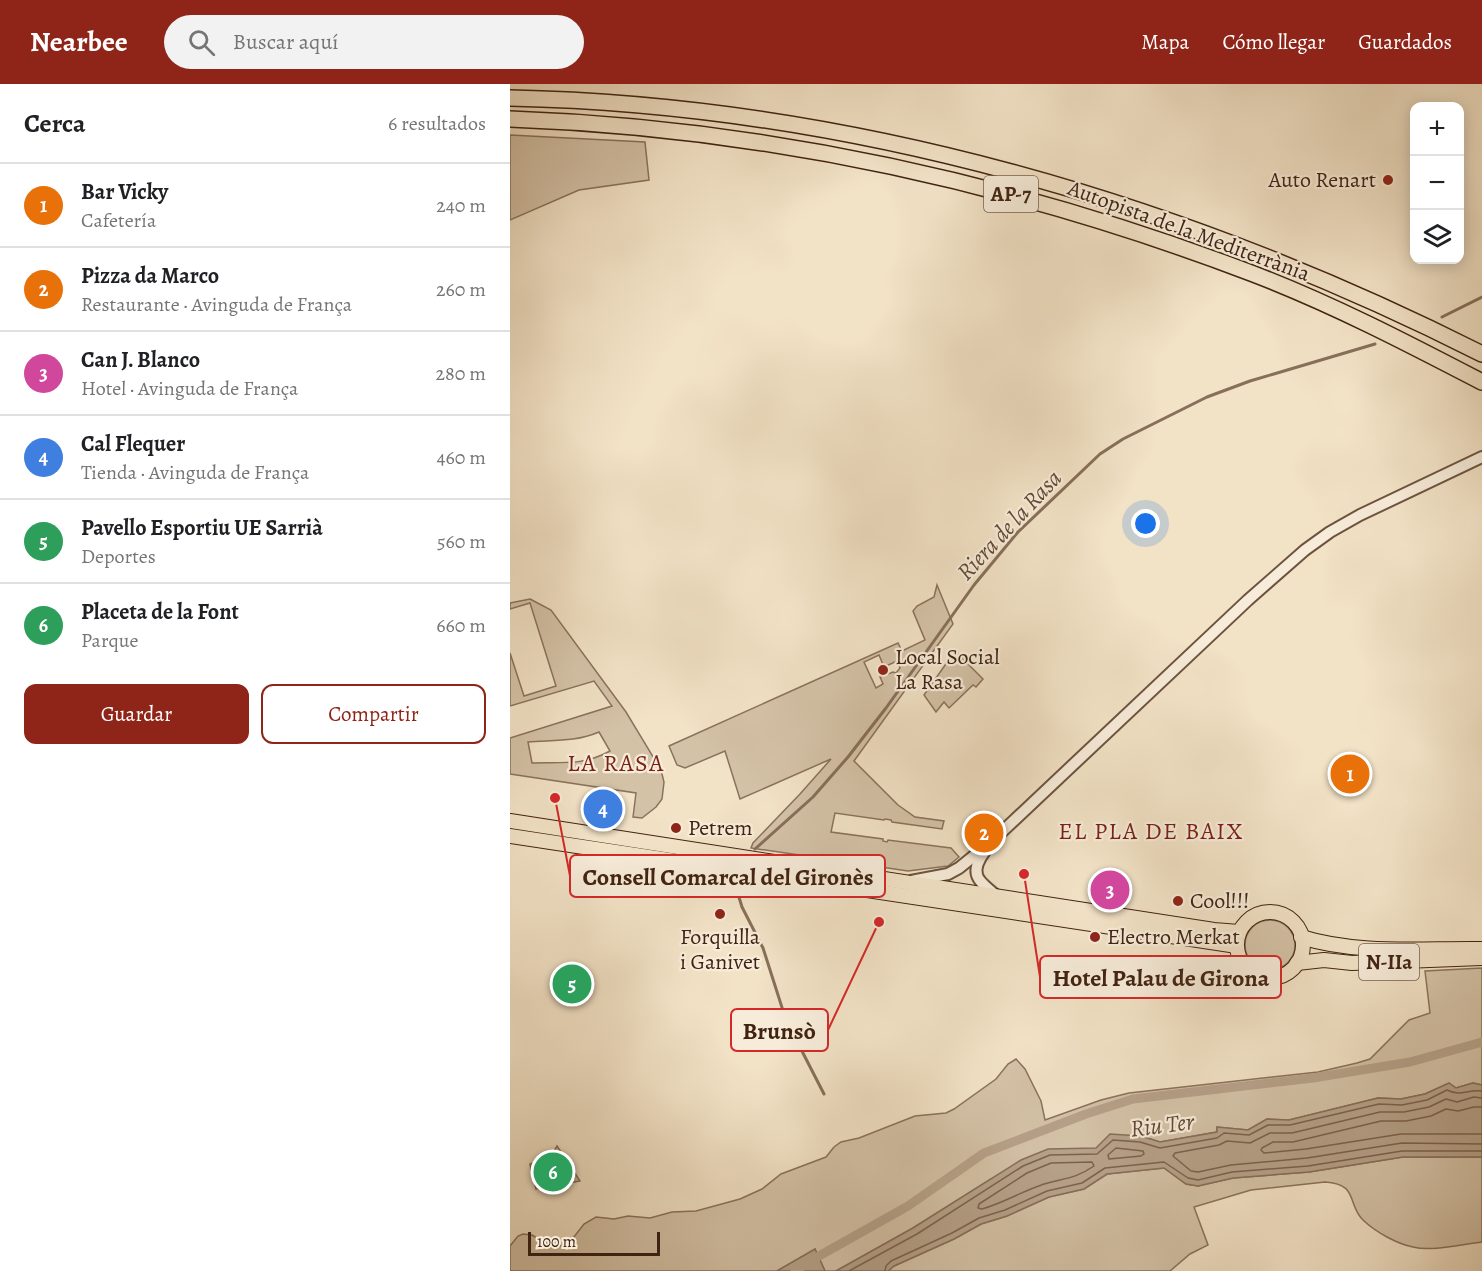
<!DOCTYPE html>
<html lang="es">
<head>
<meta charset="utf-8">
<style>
  :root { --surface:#fff; --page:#f2f2f2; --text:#202124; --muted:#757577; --line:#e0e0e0; --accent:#8f2418 }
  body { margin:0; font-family:Alegreya,serif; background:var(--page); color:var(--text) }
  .controls { position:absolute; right:18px; top:18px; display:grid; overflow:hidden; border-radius:12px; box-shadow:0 3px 15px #0003 }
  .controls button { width:54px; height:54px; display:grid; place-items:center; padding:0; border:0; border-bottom:2px solid var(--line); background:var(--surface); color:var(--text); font:30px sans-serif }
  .scale { position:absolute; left:18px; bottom:15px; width:132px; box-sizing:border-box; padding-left:6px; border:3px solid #412312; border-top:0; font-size:16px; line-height:21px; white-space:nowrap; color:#412312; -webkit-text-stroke:4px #f7ecda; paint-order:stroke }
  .you { position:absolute; left:636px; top:440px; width:21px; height:21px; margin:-15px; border:4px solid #fff; border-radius:50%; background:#1a73e8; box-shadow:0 0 0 9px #1a73e833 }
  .badge { display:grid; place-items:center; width:39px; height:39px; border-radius:50%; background:var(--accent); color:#fff; font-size:20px; font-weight:700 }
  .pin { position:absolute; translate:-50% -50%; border:3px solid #fff; box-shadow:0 2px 6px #0006 }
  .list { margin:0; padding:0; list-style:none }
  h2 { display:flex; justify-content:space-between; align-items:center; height:78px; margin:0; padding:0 24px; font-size:26px }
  h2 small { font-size:20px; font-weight:400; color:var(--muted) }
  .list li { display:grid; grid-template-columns:39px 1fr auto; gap:18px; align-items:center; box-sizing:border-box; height:84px; padding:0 24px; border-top:2px solid var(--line) }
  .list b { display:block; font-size:22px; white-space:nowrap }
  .list p { margin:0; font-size:20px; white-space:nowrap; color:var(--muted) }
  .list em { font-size:20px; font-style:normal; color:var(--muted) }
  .actions { display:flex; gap:12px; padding:18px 24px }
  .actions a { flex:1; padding:14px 0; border:2px solid var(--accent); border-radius:12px; text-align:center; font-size:21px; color:var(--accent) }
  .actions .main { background:var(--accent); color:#fff }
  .icon { flex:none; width:33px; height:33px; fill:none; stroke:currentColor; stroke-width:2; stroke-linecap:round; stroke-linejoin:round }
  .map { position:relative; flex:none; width:972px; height:1187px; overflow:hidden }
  header { display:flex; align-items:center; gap:36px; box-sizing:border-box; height:84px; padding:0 30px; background:var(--accent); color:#fff }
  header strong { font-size:28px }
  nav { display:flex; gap:33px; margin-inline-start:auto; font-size:21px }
  .search { width:420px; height:54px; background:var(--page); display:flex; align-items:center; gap:15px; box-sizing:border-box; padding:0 21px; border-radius:33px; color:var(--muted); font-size:22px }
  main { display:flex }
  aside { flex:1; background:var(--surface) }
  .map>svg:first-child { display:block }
  .green { fill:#d4c2a7; stroke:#8a725c; stroke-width:1.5; fill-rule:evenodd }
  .water { fill:#b6a189; stroke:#876f59; stroke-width:1.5 }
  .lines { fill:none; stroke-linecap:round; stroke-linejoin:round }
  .shore { stroke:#7c624e; stroke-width:1.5 }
  .stream { stroke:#876f59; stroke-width:3 }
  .canal { stroke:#b6a189; stroke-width:9 }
  .tertiary-casing { stroke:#6d533f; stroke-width:14 }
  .primary-casing { stroke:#412312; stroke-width:16 }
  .motorway-casing { stroke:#412312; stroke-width:18 }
  .tertiary { stroke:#f7ecda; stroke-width:10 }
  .primary { stroke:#f2e2c6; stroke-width:14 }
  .motorway { stroke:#f2e2c6; stroke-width:15 }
  .poi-dot { fill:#8f2418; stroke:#f7ecda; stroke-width:2 }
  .labels { text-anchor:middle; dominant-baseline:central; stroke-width:4.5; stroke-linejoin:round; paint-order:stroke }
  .shield { fill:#f7ecda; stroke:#785f4e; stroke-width:1.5 }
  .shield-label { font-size:21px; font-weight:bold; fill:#412312 }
  .poi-label { font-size:22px; fill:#412312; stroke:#f7ecda; text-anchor:start }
  .street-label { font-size:22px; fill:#412312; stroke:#f7ecda }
  .water-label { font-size:24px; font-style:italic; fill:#644936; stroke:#f7ecda }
  .neighbourhood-label { font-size:24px; letter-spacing:1.5px; fill:#7a1f14; stroke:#f7ecda }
  .leader { fill:none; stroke:#d62828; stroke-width:2 }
  .callout-dot { fill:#d62828; stroke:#f7ecda; stroke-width:2 }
  .callout { fill:#f7ecda; stroke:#d62828; stroke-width:2 }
  .callout-label { font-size:24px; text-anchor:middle; font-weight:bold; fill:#412312 }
</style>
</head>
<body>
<header>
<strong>Nearbee</strong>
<div class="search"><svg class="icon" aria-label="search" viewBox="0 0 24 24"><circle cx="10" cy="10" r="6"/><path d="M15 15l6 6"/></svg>Buscar aquí</div>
<nav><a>Mapa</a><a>Cómo llegar</a><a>Guardados</a></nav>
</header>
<main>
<aside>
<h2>Cerca<small>6 resultados</small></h2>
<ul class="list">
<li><span class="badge" style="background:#e8710a">1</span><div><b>Bar Vicky</b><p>Cafetería</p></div><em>240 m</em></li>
<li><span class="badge" style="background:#e8710a">2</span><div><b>Pizza da Marco</b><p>Restaurante · Avinguda de França</p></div><em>260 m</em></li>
<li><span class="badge" style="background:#d1479c">3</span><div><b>Can J. Blanco</b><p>Hotel · Avinguda de França</p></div><em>280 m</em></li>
<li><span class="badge" style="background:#3f7fe0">4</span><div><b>Cal Flequer</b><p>Tienda · Avinguda de França</p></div><em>460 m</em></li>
<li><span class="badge" style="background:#2e9e5b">5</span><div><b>Pavello Esportiu UE Sarrià</b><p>Deportes</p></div><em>560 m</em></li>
<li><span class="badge" style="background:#2e9e5b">6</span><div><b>Placeta de la Font</b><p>Parque</p></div><em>660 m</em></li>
</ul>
<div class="actions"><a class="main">Guardar</a><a>Compartir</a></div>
</aside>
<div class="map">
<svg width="972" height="1187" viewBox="0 0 972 1187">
  <rect width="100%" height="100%" fill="#f2e2c6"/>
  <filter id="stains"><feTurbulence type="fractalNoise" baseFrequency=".00333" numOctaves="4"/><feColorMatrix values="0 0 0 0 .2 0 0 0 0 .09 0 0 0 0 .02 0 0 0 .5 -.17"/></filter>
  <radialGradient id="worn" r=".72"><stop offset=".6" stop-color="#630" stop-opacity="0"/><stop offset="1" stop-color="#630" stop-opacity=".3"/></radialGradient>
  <g class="green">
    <path d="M 0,51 L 135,58 L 139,96 L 69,106 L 0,136 Z"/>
    <path d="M 427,501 L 443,540 L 344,677 L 388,721 L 405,733 L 434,737 L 432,745 L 382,738 L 381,736 L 375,735 L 374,736 L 325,729 L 321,748 L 373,755 L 373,757 L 377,758 L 378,756 L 441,764 L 449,773 L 438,782 L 398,787 L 241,764 L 243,759 L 290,710 L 321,675 L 230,715 L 215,667 L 175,684 L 167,681 L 159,662 L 388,559 L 392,567 L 415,556 L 403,527 L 407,522 L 424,513 ZM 369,571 L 374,583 L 387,577 L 390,584 L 386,589 L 383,588 L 370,593 L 373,600 L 366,604 L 354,578 Z"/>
    <path d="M 20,515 L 41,526 L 116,628 L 151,686 L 154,698 L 152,715 L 146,723 L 132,734 L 123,733 L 126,709 L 0,690 L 0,654 L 102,622 L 84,597 L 0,622 L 0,569 L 14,612 L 46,602 L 20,519 L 0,525 L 0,519 ZM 89,648 L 100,667 C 73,682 52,678 22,679 L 18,658 C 43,656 66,658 89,648 Z"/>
    <path d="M 445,567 L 473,595 L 466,603 L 463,601 L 439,624 L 434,618 L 426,628 L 414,611 Z"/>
    <circle cx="760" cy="861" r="25"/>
    <path d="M 972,884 L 972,1001 L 963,999 L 946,1004 L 939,999 L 915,1010 L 891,1015 L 868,1014 L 779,1036 L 757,1035 L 738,1046 L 707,1043 L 707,1048 L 650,1058 L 631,1052 L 481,1095 L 403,1144 L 326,1187 L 315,1187 L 305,1165 L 267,1187 L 0,1187 L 0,1162 L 8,1152 L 13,1150 L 22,1151 L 37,1160 L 50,1162 L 60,1158 L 74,1140 L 86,1133 L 104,1135 L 118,1132 L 140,1134 L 162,1128 L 186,1127 L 230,1115 L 252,1105 L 271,1090 L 316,1073 L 324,1063 L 331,1058 L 349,1054 L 405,1032 L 436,1029 L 444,1025 L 486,995 L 498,980 L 506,975 L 515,985 L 531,1017 L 535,1036 L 591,1016 L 619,1009 L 808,988 L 847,979 L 860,975 L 899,936 L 920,929 L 915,887 Z"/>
    <path d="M 47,1062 L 70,1097 L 26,1105 L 20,1080 L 40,1074 Z"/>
    <path d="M 893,1073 L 972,1073 L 972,1158 C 952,1160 922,1168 903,1163 C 887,1160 866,1148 854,1137 C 836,1121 850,1100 815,1098 L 741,1106 L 684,1123 L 698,1161 L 680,1170 L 660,1187 L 378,1187 L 384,1182 L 444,1155 L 471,1140 L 497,1132 L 539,1113 L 574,1105 L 597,1090 L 654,1084 L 676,1100 L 688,1102 L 723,1094 L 799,1088 Z"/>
  </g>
  <g class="water">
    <path d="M 939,999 L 946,1004 L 963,999 L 972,1001 L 972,1073 L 893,1073 L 799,1088 L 723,1094 L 688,1102 L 676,1100 L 654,1084 L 597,1090 L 574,1105 L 539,1113 L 497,1132 L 471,1140 L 444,1155 L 384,1182 L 378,1187 L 326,1187 L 403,1144 L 511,1076 L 538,1065 L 586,1064 L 600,1050 L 631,1052 L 650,1058 L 707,1048 L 707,1043 L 738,1046 L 757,1035 L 779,1036 L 868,1014 L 891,1015 L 915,1010 Z"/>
    <path d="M 305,1165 L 315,1187 L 267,1187 Z"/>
  </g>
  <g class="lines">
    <g class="shore">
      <path d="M 972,1014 L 964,1013 L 947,1018 L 936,1015 L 919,1023 L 894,1028 L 870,1028 L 782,1049 L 760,1049 L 740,1059 L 717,1057 L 709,1061 L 665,1069 L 663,1072 L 681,1087 L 688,1088 L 721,1081 L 797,1074 L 892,1059 L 972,1060"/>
      <path d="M 972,1023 L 964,1023 L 948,1027 L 936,1025 L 921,1032 L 896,1037 L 871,1037 L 783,1058 L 763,1058 L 752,1064 L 751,1066 L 754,1069 L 796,1065 L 891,1050 L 972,1050"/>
      <path d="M 606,1064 L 633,1067 L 634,1070 L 631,1072 L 599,1075 L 598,1071 Z"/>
      <path d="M 582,1078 L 584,1082 C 565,1095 555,1094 534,1100 C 513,1107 493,1119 472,1125 L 468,1124 L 469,1120 L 517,1089 L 541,1079 Z"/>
      <path d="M 339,1187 L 407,1150 L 513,1082 L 540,1071 L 587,1070 L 603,1056 L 630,1058 L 650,1064 L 707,1054 L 714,1049 L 739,1051 L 758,1041 L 780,1041 L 869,1020 L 892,1021 L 917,1016 L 937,1006 C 951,1013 957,1005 972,1007"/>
      <path d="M 375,1187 L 376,1182 L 381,1177 L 442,1149 L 469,1134 L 495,1126 L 537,1107 L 572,1099 L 595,1084 L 654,1078 L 678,1094 L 688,1096 L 722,1088 L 798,1082 L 892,1067 L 972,1067"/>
    </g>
    <g class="stream">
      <path d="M 932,233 L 972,213"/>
      <path d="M 245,765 L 303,713 L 338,673 L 376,624 L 464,501 L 508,448 L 590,370 L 613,355 L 697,313 L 740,297 L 865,260"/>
      <path d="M 224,797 L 232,823 L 253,864 L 276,936 L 314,1010"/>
    </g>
    <path class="canal" d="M 285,1187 L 309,1172 L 398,1122 L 474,1069 L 576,1030 L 623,1015 L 803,994 L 900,978 L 972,958"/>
    <g class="tertiary-casing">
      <g id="tertiary">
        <path d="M 475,767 C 458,790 468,797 487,812"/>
        <path d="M 401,797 L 438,790 L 449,784 L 480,759 L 738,516 L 795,466 L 820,448 L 850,431 L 972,373"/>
      </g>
    </g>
    <g class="primary-casing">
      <g id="primary">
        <path d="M 0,737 L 704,846 L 729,848"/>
        <path d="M 0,752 L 727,862"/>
        <circle cx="760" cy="861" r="33"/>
        <path d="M 791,853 C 849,871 912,864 972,865"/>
        <path d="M 787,879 L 814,876 L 842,879 L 972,874"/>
      </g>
    </g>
    <g class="motorway-casing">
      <g id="motorway">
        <path d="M 0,14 C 338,21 671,118 972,270"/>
        <path d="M 0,35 C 254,44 504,99 741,189 C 820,219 897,259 972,298"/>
      </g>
    </g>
    <use href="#tertiary" class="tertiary"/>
    <use href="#primary" class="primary"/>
    <use href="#motorway" class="motorway"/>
  </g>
  <g class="poi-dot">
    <circle cx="878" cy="96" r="6"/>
    <circle cx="373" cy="586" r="6"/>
    <circle cx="166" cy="744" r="6"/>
    <circle cx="668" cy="817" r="6"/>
    <circle cx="210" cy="830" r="6"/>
    <circle cx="585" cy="853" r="6"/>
  </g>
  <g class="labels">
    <g class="shield">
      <rect x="474" y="92" width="54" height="36" rx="4.5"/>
      <rect x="849" y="860" width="60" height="36" rx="4.5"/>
    </g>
    <g class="shield-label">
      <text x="501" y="110">AP-7</text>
      <text x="879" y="878">N-IIa</text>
    </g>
    <g class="poi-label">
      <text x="866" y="96" text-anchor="end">Auto Renart</text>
      <text x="385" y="573">Local Social<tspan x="385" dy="25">La Rasa</tspan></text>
      <text x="178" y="744">Petrem</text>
      <text x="680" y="817">Cool!!!</text>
      <text x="210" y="853" text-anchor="middle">Forquilla<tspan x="210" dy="25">i Ganivet</tspan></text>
      <text x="597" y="853">Electro Merkat</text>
    </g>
    <g class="street-label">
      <text transform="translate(679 147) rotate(20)">Autopista de la Mediterrània</text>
    </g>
    <g class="water-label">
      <text transform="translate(499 441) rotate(-47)">Riera de la Rasa</text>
      <text transform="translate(652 1041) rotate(-7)">Riu Ter</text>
    </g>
    <g class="neighbourhood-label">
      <text x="106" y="679">LA RASA</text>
      <text x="641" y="747">EL PLA DE BAIX</text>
    </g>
  </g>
  <path class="leader" d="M45 714L60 792M514 790L530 893M369 838L318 946"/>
  <g class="callout-dot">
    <circle cx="45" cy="714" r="6"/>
    <circle cx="514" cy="790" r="6"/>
    <circle cx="369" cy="838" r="6"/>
  </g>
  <g class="callout">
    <rect x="60" y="771" width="315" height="42" rx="6"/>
    <rect x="530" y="872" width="241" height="42" rx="6"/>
    <rect x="221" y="925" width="97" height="42" rx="6"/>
  </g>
  <g class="callout-label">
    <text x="218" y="801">Consell Comarcal del Gironès</text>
    <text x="651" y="902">Hotel Palau de Girona</text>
    <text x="269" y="955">Brunsò</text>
  </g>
  <rect width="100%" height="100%" filter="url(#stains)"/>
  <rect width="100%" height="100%" fill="url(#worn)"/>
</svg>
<div class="controls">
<button>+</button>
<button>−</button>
<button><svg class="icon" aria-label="layers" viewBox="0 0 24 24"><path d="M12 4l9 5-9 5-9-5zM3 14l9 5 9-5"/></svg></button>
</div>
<div class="scale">100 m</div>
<div class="you"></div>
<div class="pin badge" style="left:840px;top:690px;background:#e8710a">1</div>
<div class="pin badge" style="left:474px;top:749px;background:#e8710a">2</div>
<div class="pin badge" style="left:600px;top:806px;background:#d1479c">3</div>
<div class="pin badge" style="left:93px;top:725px;background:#3f7fe0">4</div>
<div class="pin badge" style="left:62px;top:900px;background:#2e9e5b">5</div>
<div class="pin badge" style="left:43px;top:1088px;background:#2e9e5b">6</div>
</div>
</main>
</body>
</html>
